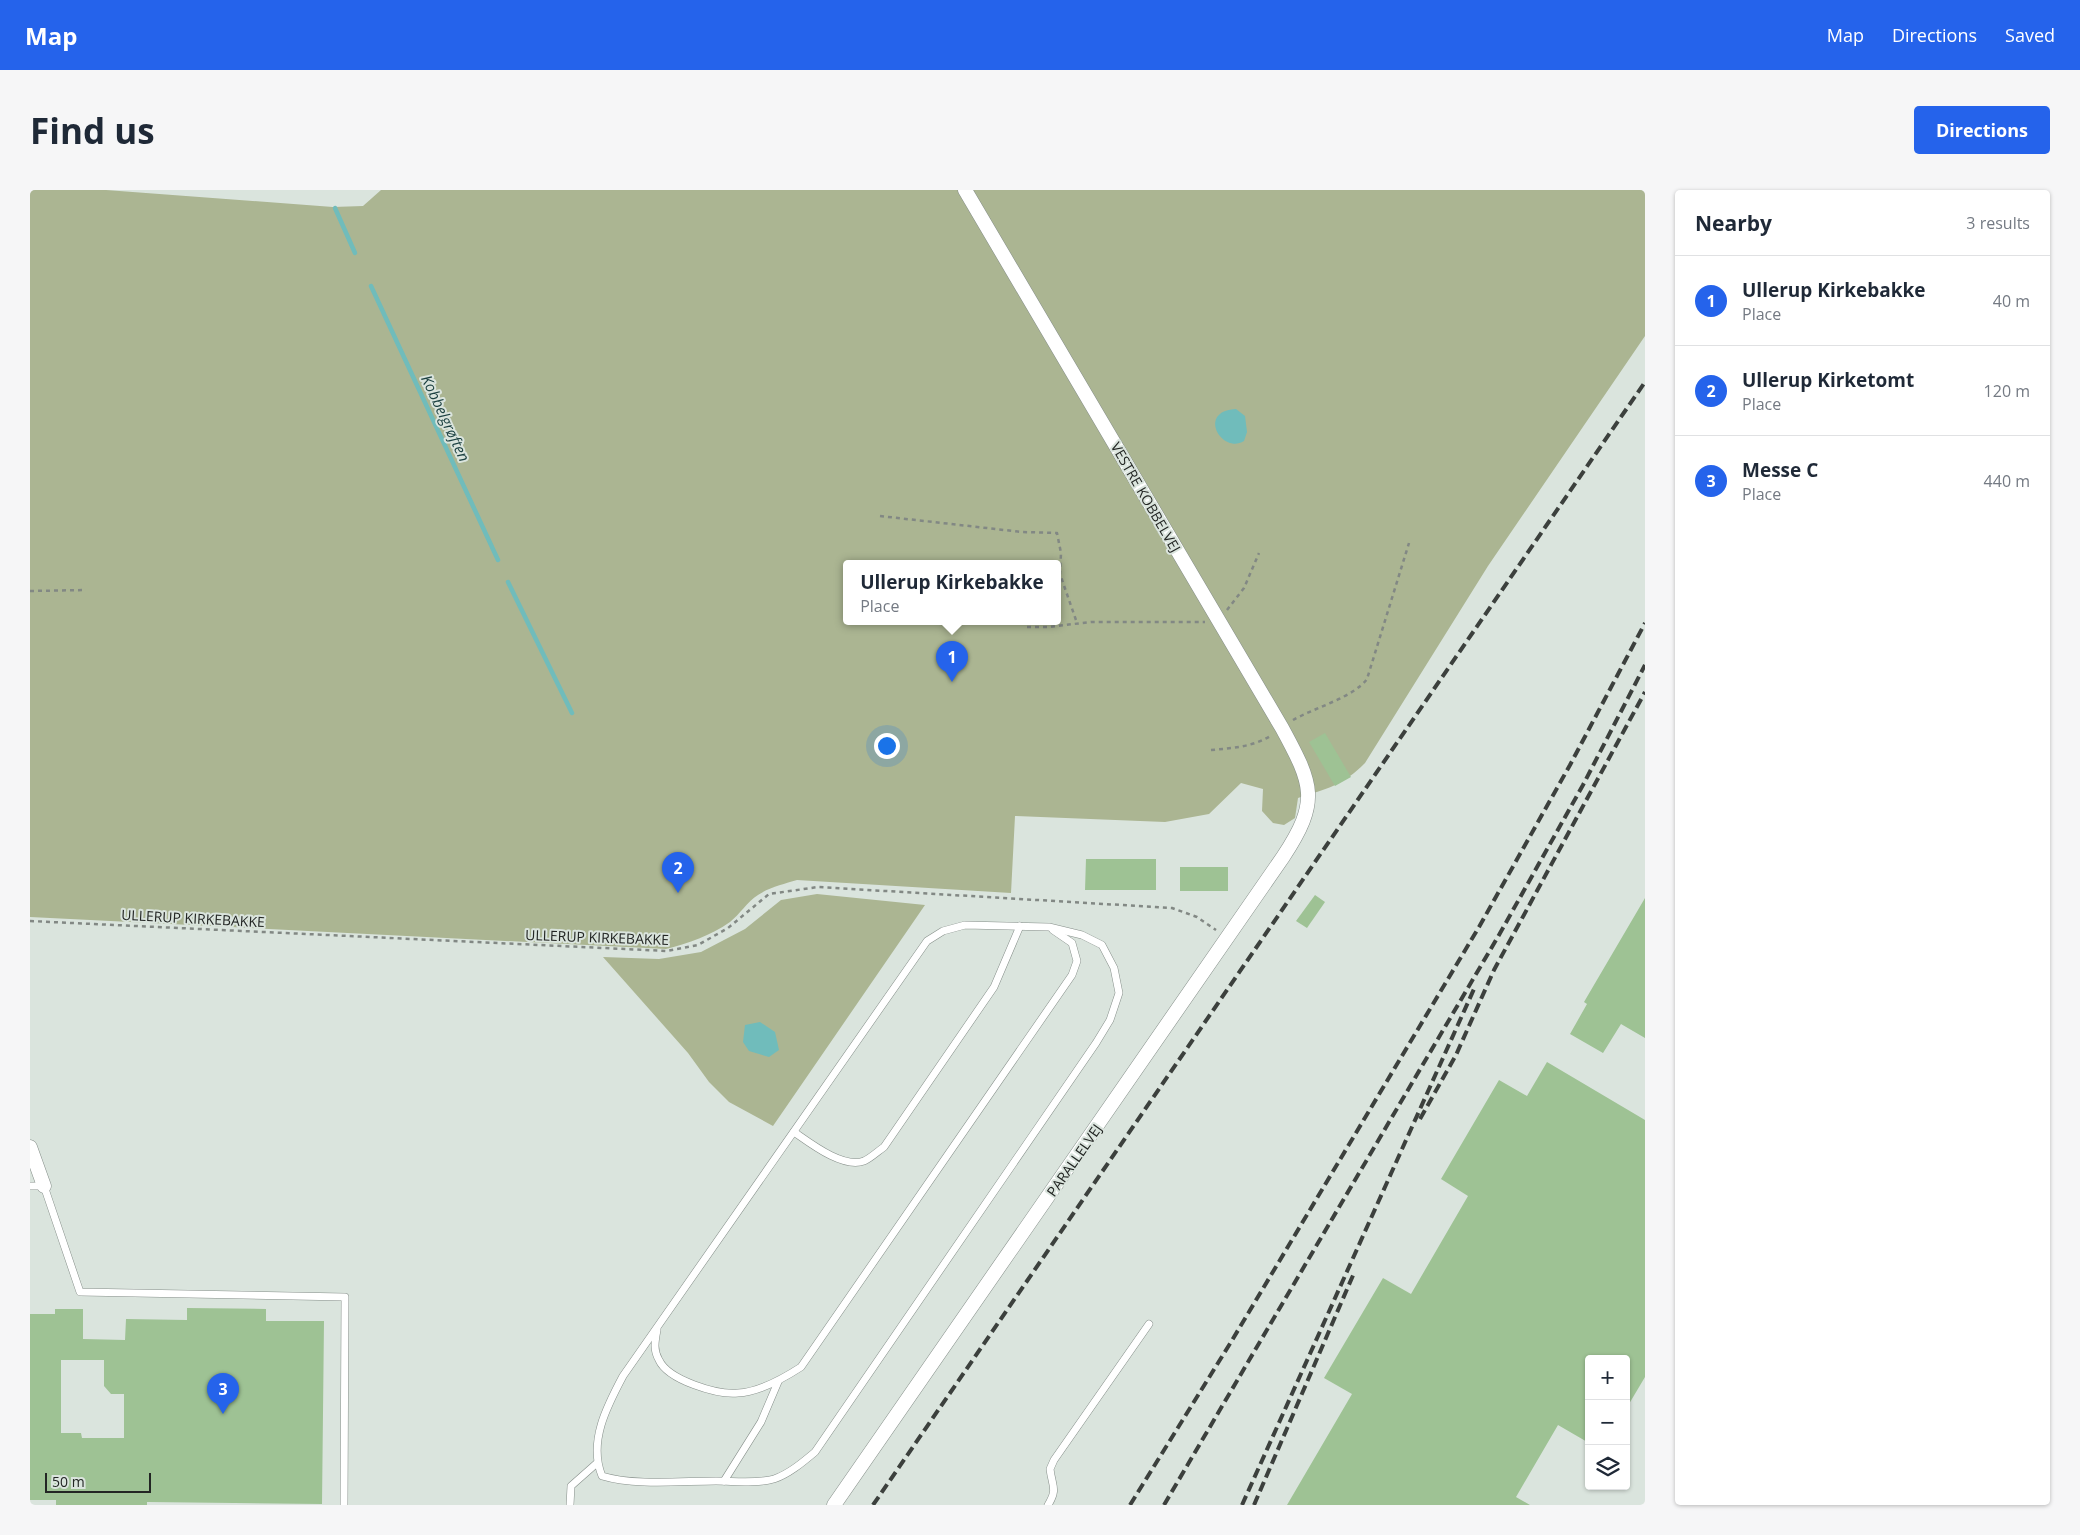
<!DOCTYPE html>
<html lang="en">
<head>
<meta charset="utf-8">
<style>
  :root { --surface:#fff; --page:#f6f6f7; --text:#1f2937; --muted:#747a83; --line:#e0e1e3; --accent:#2563eb }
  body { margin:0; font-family:"Open Sans",sans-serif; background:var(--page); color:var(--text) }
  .controls { position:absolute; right:15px; bottom:15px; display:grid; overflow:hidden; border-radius:5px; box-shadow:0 1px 4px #0004 }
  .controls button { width:45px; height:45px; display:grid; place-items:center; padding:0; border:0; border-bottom:1px solid var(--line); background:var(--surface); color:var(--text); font:25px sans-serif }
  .scale { position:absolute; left:15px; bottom:12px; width:106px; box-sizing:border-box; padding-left:5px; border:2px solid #232624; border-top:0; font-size:14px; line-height:18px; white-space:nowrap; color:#232624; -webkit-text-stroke:4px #dae4dd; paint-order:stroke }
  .you { position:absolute; left:856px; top:555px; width:18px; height:18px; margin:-12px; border:4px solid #fff; border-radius:50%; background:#1a73e8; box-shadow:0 0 0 8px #1a73e833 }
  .badge { display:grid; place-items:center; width:32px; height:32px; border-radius:50%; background:var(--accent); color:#fff; font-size:16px; font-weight:700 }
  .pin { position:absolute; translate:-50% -41px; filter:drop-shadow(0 1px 2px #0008) }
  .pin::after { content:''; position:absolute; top:26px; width:18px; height:15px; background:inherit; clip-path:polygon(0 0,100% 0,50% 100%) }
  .popup { position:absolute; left:813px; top:370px; width:218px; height:65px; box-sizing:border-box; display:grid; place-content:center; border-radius:5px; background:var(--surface); filter:drop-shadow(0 1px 4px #0005); font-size:16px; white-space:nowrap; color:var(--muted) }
  .popup b { font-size:19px; color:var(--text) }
  .popup::after { content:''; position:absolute; left:50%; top:100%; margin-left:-10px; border:10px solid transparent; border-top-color:var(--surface) }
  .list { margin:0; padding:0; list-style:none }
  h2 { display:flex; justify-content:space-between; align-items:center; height:65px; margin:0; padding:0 20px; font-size:21px }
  h2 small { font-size:16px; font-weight:400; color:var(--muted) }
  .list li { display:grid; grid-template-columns:32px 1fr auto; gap:15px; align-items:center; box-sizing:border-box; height:90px; padding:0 20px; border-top:1px solid var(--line) }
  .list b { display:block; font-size:19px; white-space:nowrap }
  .list p { margin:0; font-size:16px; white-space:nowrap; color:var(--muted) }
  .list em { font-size:16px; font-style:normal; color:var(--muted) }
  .icon { flex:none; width:28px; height:28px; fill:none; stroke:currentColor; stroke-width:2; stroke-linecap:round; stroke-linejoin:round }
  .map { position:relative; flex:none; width:1615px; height:1315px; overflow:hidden; border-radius:5px }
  header { display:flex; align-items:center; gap:30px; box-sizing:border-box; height:70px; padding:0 25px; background:var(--accent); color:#fff }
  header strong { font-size:24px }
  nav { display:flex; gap:28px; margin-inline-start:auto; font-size:18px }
  .intro { display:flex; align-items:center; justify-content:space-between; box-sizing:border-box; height:120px; padding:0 30px }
  h1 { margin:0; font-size:35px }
  .button { padding:12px 22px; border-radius:5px; background:var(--accent); color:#fff; font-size:18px; font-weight:700 }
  main { display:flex; gap:30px; padding:0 30px }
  aside { flex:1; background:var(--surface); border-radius:5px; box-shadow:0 1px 4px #0004 }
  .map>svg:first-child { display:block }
  .green { fill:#abb592; fill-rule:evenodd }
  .water { fill:#70bcbb }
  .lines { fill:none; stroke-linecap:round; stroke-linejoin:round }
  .stream { stroke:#70bcbb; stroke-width:4.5 }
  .building { fill:#9ec294; fill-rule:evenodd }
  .lane-casing { stroke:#858e89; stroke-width:8 }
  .street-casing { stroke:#858e89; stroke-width:15 }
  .path { stroke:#828884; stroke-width:2.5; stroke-dasharray:4 4; stroke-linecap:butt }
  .lane { stroke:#fff; stroke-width:7 }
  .street { stroke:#fff; stroke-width:14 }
  .rail { stroke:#3c403d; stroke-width:4; stroke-dasharray:10 5; stroke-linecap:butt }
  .labels { text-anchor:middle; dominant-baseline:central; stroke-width:4; stroke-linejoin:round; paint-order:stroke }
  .street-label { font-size:14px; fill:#232624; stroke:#dae4dd }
  .water-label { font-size:15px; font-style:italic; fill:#1c4141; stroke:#dae4dd }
</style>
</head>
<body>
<header>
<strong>Map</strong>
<nav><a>Map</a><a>Directions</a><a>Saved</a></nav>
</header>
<div class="intro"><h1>Find us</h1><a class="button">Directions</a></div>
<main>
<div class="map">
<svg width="1615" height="1315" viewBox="0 0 1615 1315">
  <rect width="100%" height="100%" fill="#dae4dd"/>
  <g class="green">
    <path d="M 0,0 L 76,0 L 303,17 L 333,16 L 351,0 L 1615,0 L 1615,146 L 1458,376 L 1335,573 C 1313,595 1297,599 1268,608 L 1265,628 L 1254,635 L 1243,633 L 1232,621 L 1233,599 L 1211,593 L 1179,624 L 1135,632 L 985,626 L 981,703 L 767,690 C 754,694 740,697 728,705 C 717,712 710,724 700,732 C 680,746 659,753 636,759 L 0,727 ZM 817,373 L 1027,373 L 1027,431 L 817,431 Z"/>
    <path d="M 787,704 L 895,715 L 743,936 L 699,912 L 679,892 L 658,863 L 573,767 L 629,769 L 671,762 L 715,739 L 751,710 Z"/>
  </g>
  <g class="water">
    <path d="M 1206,219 L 1215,226 L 1217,242 L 1214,251 C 1192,265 1166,221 1206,219 Z"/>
    <path d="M 730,832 L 745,842 L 749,860 L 739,867 L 719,861 L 713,852 L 715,835 Z"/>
  </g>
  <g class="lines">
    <g class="stream">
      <path d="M 305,18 L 325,63"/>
      <path d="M 341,96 L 468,370"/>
      <path d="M 478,392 L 542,523"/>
    </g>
  </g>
  <g class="building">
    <path d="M 1295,543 L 1321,587 L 1305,596 L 1279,552 Z"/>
    <path d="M 1056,669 L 1126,669 L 1126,700 L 1055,700 Z"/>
    <rect x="1150" y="677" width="48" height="24"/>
    <path d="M 1285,705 L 1295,712 L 1277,738 L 1266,731 Z"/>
    <path d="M 1615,708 L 1615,848 L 1591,834 L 1573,863 L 1540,844 L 1557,814 L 1554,812 Z"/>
    <path d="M 1517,872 L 1615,930 L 1615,1187 L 1596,1219 L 1596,1169 L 1559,1169 L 1559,1253 L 1528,1235 L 1486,1307 L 1500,1315 L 1257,1315 L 1322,1204 L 1294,1188 L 1353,1088 L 1381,1104 L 1438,1006 L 1411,989 L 1469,890 L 1497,906 Z"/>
    <path d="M 157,1118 L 236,1119 L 236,1131 L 294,1131 L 292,1314 L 117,1312 L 117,1315 L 26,1315 L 26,1310 L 0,1310 L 0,1124 L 25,1124 L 25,1119 L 53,1119 L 53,1149 L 95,1150 L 96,1129 L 157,1130 ZM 31,1170 L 74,1170 L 74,1196 L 81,1204 L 94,1204 L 94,1248 L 52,1248 L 51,1243 L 31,1243 Z"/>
  </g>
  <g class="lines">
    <g class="lane-casing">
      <g id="lane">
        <path d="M 935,735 L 1019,737 L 1052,745 L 1072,755 L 1084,778 L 1089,803 L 1080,830 L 1066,853 L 785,1262 C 773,1272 759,1284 744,1289 C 726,1294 704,1291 686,1291 C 652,1291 605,1296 572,1286 C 558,1252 577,1216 593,1186 L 897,751 L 913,741 Z"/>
        <path d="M 764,942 C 780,953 813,979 834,971 C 841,968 848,961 854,957 L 964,797 L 990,736"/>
        <path d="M 0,996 L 14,996 L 50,1102 L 315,1107 L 314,1315"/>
        <path d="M 627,1140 C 625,1151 623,1160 629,1170 C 638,1190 687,1205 708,1203 C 729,1202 754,1188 771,1177 L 1042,785 L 1047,771 L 1042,753 L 1023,740"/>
        <path d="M 694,1291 L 731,1232 L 748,1192"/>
        <path d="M 540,1315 L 541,1296 L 567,1273"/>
        <path d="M 1018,1315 C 1028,1299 1022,1296 1020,1279 L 1024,1270 L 1119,1134"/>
      </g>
    </g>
    <g class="street-casing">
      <g id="street">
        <path d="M 0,957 L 14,996"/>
        <path d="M 804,1315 L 1253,667 C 1290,611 1283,595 1252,538 L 935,0"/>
      </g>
    </g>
    <g class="path">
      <path d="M 850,326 L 992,342 L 1027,343 L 1031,363 L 1030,384 L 1047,433"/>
      <path d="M 0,401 L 56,400"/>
      <path d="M 1197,420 L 1214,398 L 1229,363"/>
      <path d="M 997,437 L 1018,437 L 1061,432 L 1175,432"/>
      <path d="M 1263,530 C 1284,518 1324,507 1337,489 L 1379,353"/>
      <path d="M 1181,560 C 1203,558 1223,557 1242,545"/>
      <path d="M 0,731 L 637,761 L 668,755 L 698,738 L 739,704 L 788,697 L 1142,718 L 1167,727 L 1186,740"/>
    </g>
    <use href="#lane" class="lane"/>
    <use href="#street" class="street"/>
    <g class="rail">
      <path d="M 1390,929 L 1426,865 L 1464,780 L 1615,502"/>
      <path d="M 843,1315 L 1615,192"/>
      <path d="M 1100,1315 L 1201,1152 L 1449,737 L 1540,575 L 1615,433"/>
      <path d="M 1134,1315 L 1469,745 L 1553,595 L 1615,475"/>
      <path d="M 1212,1315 L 1444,799"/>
      <path d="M 1224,1315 L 1324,1083"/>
    </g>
  </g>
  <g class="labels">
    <g class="street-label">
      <text transform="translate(1116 307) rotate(60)">VESTRE KOBBELVEJ</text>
      <text transform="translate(163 728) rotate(3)">ULLERUP KIRKEBAKKE</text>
      <text transform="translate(567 747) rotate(2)">ULLERUP KIRKEBAKKE</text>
      <text transform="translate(1044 970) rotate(-55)">PARALLELVEJ</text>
    </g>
    <g class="water-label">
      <text transform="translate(416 228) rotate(65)">Kobbelgrøften</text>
    </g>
  </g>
</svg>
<div class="controls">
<button>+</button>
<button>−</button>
<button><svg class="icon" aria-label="layers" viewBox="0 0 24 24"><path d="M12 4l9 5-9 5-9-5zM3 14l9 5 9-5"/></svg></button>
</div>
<div class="scale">50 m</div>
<div class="you"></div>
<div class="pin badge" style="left:922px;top:492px">1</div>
<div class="popup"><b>Ullerup Kirkebakke</b>Place</div>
<div class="pin badge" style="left:648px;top:703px">2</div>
<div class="pin badge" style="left:193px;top:1224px">3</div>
</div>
<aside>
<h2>Nearby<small>3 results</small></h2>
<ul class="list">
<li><span class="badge">1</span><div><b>Ullerup Kirkebakke</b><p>Place</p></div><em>40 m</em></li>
<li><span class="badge">2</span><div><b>Ullerup Kirketomt</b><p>Place</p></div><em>120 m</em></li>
<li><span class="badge">3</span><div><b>Messe C</b><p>Place</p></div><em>440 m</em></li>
</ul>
</aside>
</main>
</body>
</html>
